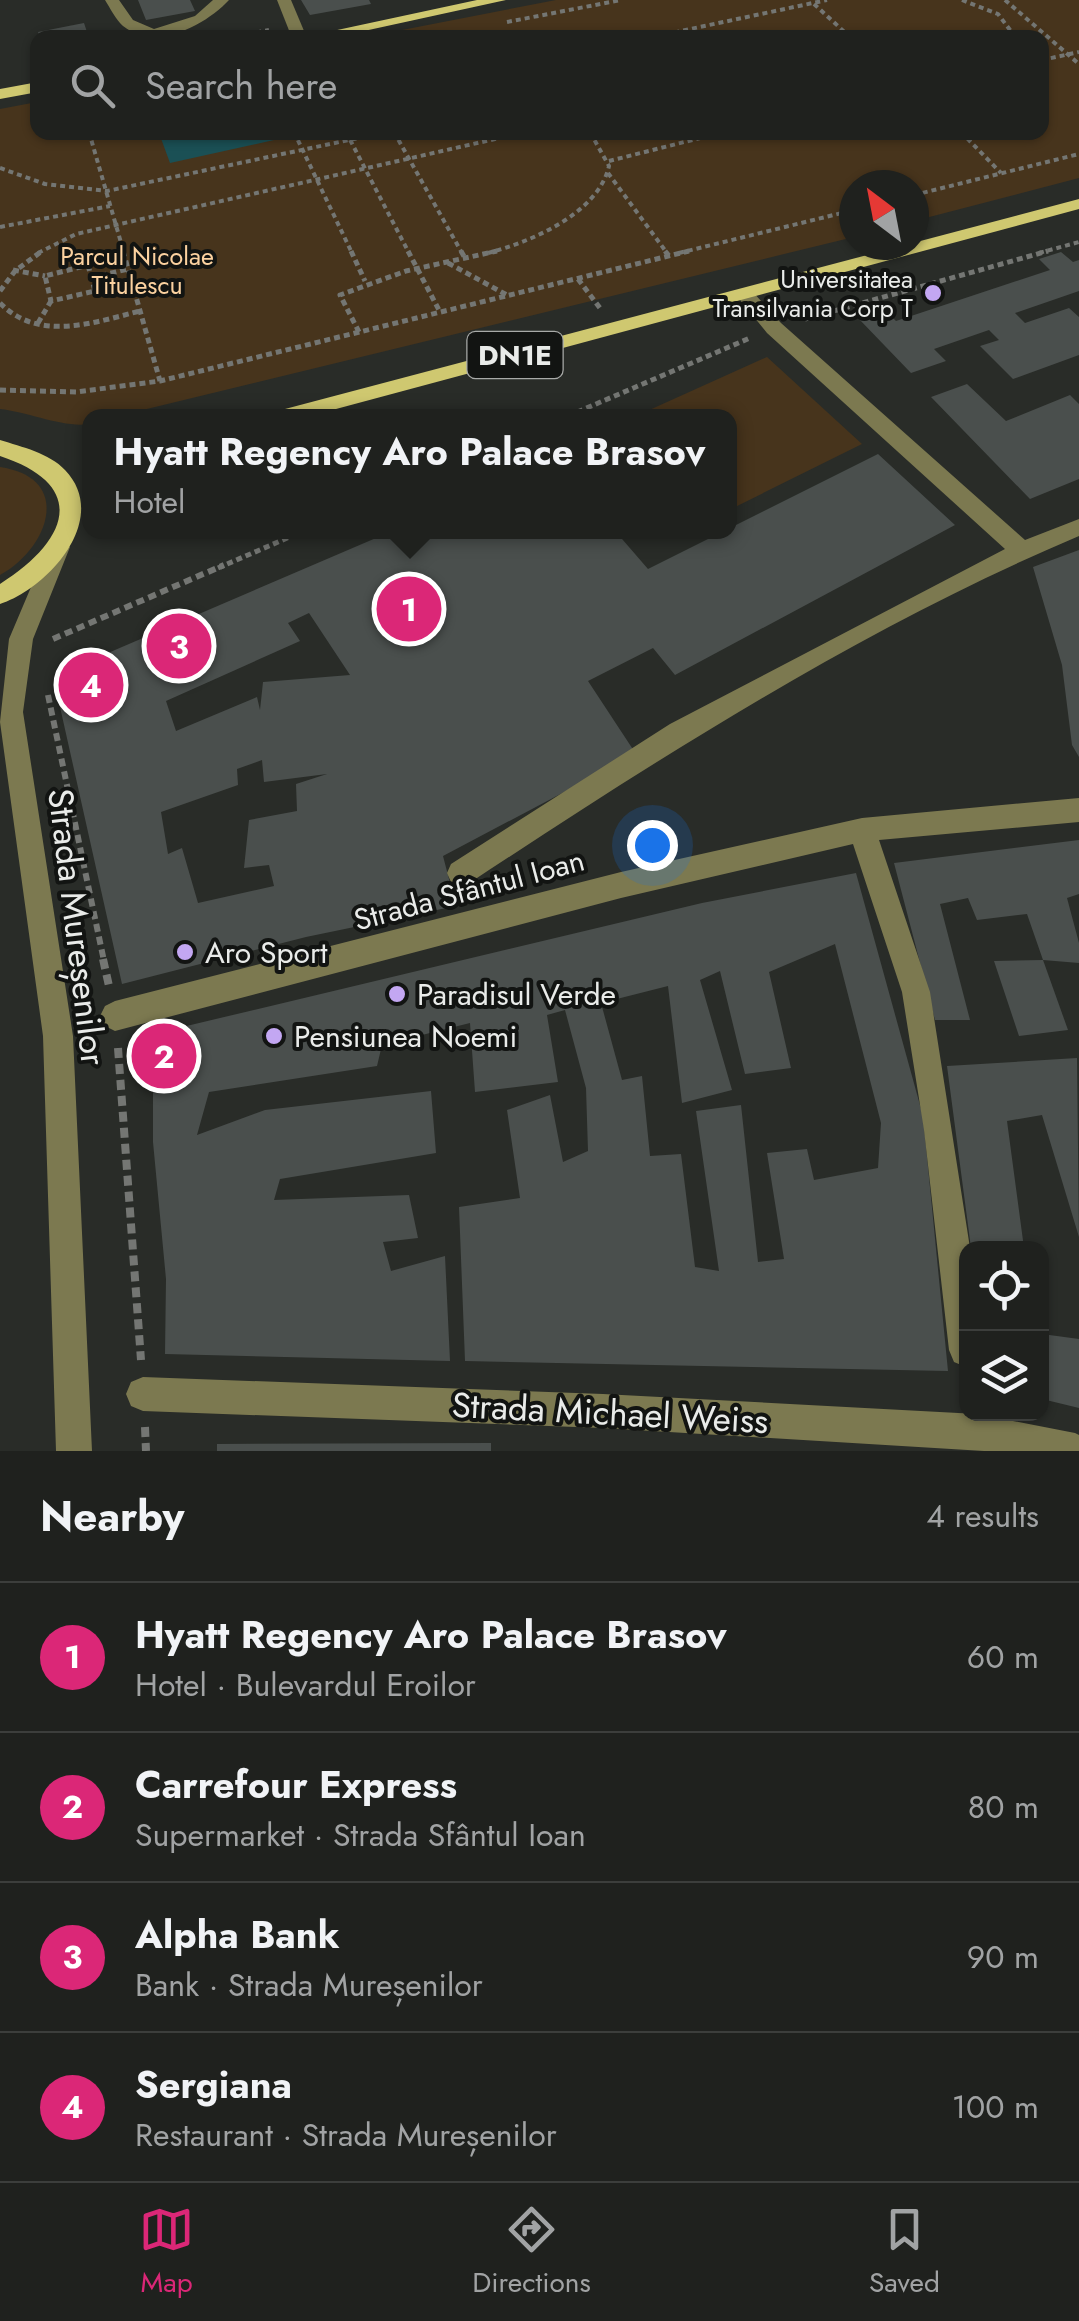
<!DOCTYPE html>
<html lang="en">
<head>
<meta charset="utf-8">
<style>
  :root { --surface:#1f211e; --page:#272927; --text:#f1f3f6; --muted:#a1a3a4; --line:#3c3e3c; --accent:#db2777 }
  body { margin:0; font-family:Jost,sans-serif; background:var(--page); color:var(--text) }
  .controls { position:absolute; right:30px; bottom:30px; display:grid; overflow:hidden; border-radius:20px; box-shadow:0 2px 8px #0004 }
  .controls button { width:90px; height:90px; display:grid; place-items:center; padding:0; border:0; border-bottom:2px solid var(--line); background:var(--surface); color:var(--text); font:50px sans-serif }
  .compass { position:absolute; left:839px; top:170px; width:90px; height:90px; border-radius:50%; background:var(--surface); box-shadow:0 2px 8px #0004; rotate:328deg }
  .you { position:absolute; left:652px; top:845px; width:35px; height:35px; margin:-25px; border:8px solid #fff; border-radius:50%; background:#1a73e8; box-shadow:0 0 0 15px #1a73e833 }
  .badge { display:grid; place-items:center; width:65px; height:65px; border-radius:50%; background:var(--accent); color:#fff; font-size:32px; font-weight:700 }
  .pin { position:absolute; translate:-50% -50%; border:5px solid #fff; box-shadow:0 2px 10px #0006 }
  .popup { position:absolute; left:82px; top:409px; width:655px; height:130px; box-sizing:border-box; display:grid; place-content:center; border-radius:20px; background:var(--surface); filter:drop-shadow(0 2px 8px #0005); font-size:32px; white-space:nowrap; color:var(--muted) }
  .popup b { font-size:38px; color:var(--text) }
  .popup::after { content:''; position:absolute; left:50%; top:100%; margin-left:-20px; border:20px solid transparent; border-top-color:var(--surface) }
  .list { margin:0; padding:0; list-style:none }
  h2 { display:flex; justify-content:space-between; align-items:center; height:130px; margin:0; padding:0 40px; font-size:42px }
  h2 small { font-size:32px; font-weight:400; color:var(--muted) }
  .list li { display:grid; grid-template-columns:65px 1fr auto; gap:30px; align-items:center; box-sizing:border-box; height:150px; padding:0 40px; border-top:2px solid var(--line) }
  .list b { display:block; font-size:38px; white-space:nowrap }
  .list p { margin:0; font-size:32px; white-space:nowrap; color:var(--muted) }
  .list em { font-size:32px; font-style:normal; color:var(--muted) }
  .icon { flex:none; width:55px; height:55px; fill:none; stroke:currentColor; stroke-width:2; stroke-linecap:round; stroke-linejoin:round }
  .map { position:relative; flex:none; width:1079px; height:1451px; overflow:hidden }
  .search { position:absolute; background:var(--surface); box-shadow:0 2px 8px #0004; left:30px; right:30px; top:30px; height:110px; display:flex; align-items:center; gap:25px; box-sizing:border-box; padding:0 35px; border-radius:20px; color:var(--muted); font-size:38px }
  .sheet { height:730px; background:var(--surface) }
  nav { display:flex; justify-content:space-around; align-items:center; box-sizing:border-box; height:140px; border-top:2px solid var(--line); background:var(--surface); font-size:28px; color:var(--muted) }
  nav a { display:grid; justify-items:center; gap:5px }
  nav .on { color:var(--accent) }
  .map>svg:first-child { display:block }
  .green { fill:#47341c }
  .water { fill:#1b5055 }
  .building { fill:#4a4f4d; fill-rule:evenodd }
  .lines { fill:none; stroke-linecap:round; stroke-linejoin:round }
  .path-far3 { stroke:#747673; stroke-width:4; stroke-dasharray:5 4; stroke-linecap:butt }
  .path-far2 { stroke:#747673; stroke-width:5; stroke-dasharray:6 4; stroke-linecap:butt }
  .path-far1 { stroke:#747673; stroke-width:6; stroke-dasharray:8 5; stroke-linecap:butt }
  .path { stroke:#747673; stroke-width:8; stroke-dasharray:10 6; stroke-linecap:butt }
  .minor { fill:#7c7950; fill-rule:evenodd }
  .major { fill:#cfc870; fill-rule:evenodd }
  .poi-dot { fill:#c3a7f2; stroke:#121412; stroke-width:4 }
  .labels { text-anchor:middle; dominant-baseline:central; stroke-width:8; stroke-linejoin:round; paint-order:stroke }
  .far-park-label { font-size:25px; fill:#fcd2a0; stroke:#121412 }
  .far-poi-label { font-size:25px; fill:#e9ebe9; stroke:#121412; text-anchor:end }
  .shield { fill:#121412; stroke:#a8aaa8; stroke-width:2.5 }
  .shield-label { font-size:28px; font-weight:bold; fill:#e9ebe9 }
  .street-label { font-size:30px; fill:#e9ebe9; stroke:#121412 }
  .poi-label { font-size:30px; fill:#e9ebe9; stroke:#121412; text-anchor:start }
  .near-street-label { font-size:35px; fill:#e9ebe9; stroke:#121412 }
</style>
</head>
<body>
<div class="map">
<svg width="1079" height="1451" viewBox="0 0 1079 1451">
  <rect width="100%" height="100%" fill="#292c28"/>
  <g class="green">
    <path d="M 556,0 L 1079,0 L 1079,178 L 914,221 L 914,185 L 854,185 L 854,237 L 118,416 L 89,416 L 89,424 C 64,428 28,412 0,409 L 0,109 L 37,102 L 38,132 L 1042,132 L 1042,38 L 366,37 Z"/>
    <path d="M 767,357 L 862,444 L 729,510 L 729,416 L 636,416 Z"/>
    <path d="M 0,467 C 74,478 49,548 0,575 Z"/>
  </g>
  <path class="water" d="M 280,132 L 283,138 L 170,163 L 159,133 Z"/>
  <g class="building">
    <path d="M 138,0 L 190,0 L 195,11 L 146,20 Z"/>
    <path d="M 301,0 L 369,0 L 371,4 L 310,15 Z"/>
    <path d="M 84,23 L 89,38 L 40,38 L 38,32 Z"/>
    <path d="M 1061,252 L 1073,262 L 1079,260 L 1079,291 L 1015,313 L 1025,323 L 1069,308 L 1079,317 L 1079,355 L 1013,379 L 980,346 L 999,340 L 989,330 L 934,349 L 946,361 L 911,373 L 859,319 L 885,310 L 896,321 L 1050,270 L 1039,259 Z"/>
    <path d="M 967,384 L 1006,421 L 1070,395 L 1079,404 L 1079,479 L 1030,499 L 931,397 Z"/>
    <path d="M 878,454 L 955,525 L 675,675 L 653,648 L 588,681 L 636,754 L 443,856 L 456,906 L 306,937 L 122,984 L 56,689 L 87,662 L 390,532 L 616,532 L 648,569 ZM 309,613 L 350,675 L 263,682 L 260,710 L 257,697 L 176,731 L 166,701 L 300,641 L 288,623 ZM 262,760 L 264,782 L 327,774 L 296,784 L 297,811 L 249,820 L 244,868 L 269,865 L 274,886 L 198,903 L 182,848 L 168,854 L 161,812 L 238,785 L 237,769 Z"/>
    <path d="M 1079,550 L 1079,757 L 1072,745 L 1062,665 L 1033,567 Z"/>
    <path d="M 1079,840 L 1079,894 L 1067,898 L 1079,943 L 1079,963 L 1043,960 L 1027,914 L 977,920 L 968,898 L 940,904 L 970,1020 L 935,1020 L 894,863 Z"/>
    <path d="M 856,873 L 923,1116 L 948,1371 L 465,1361 L 459,1207 L 520,1198 L 507,1110 L 550,1095 L 563,1162 L 588,1151 L 586,1088 L 565,1010 L 547,1015 L 558,1082 L 475,1092 L 470,1023 L 382,1045 L 377,1066 L 209,1092 L 197,1135 L 265,1110 L 431,1091 L 436,1153 L 280,1179 L 274,1200 L 409,1195 L 418,1238 L 383,1242 L 391,1271 L 445,1256 L 450,1361 L 165,1354 L 166,1279 L 153,1142 L 153,1034 L 702,903 ZM 835,944 L 881,1123 L 878,1168 L 814,1180 L 807,1149 L 767,1153 L 784,1259 L 758,1262 L 741,1105 L 696,1111 L 719,1271 L 695,1267 L 681,1154 L 650,1156 L 642,1076 L 622,1080 L 601,1003 L 668,986 L 682,1103 L 732,1090 L 700,980 L 720,971 L 745,1074 L 791,1068 L 769,972 Z"/>
    <path d="M 1043,960 L 1068,1030 L 1019,1036 L 994,961 Z"/>
    <path d="M 1077,1058 L 1079,1237 L 1042,1115 L 1007,1121 L 1024,1248 L 971,1248 L 947,1066 Z"/>
    <path d="M 1042,1334 L 1079,1339 L 1079,1408 L 1042,1399 Z"/>
    <path d="M 491,1443 L 491,1451 L 217,1451 L 217,1444 Z"/>
  </g>
  <g class="lines">
    <g class="path-far3">
      <path d="M 962,0 L 998,14 L 1016,38"/>
      <path d="M 1005,0 L 1079,64"/>
      <path d="M 814,4 L 851,38"/>
      <path d="M 507,22 L 621,0"/>
      <path d="M 230,38 L 269,30"/>
      <path d="M 648,38 L 827,0"/>
      <path d="M 1042,60 L 1079,52"/>
      <path d="M 89,132 L 124,253"/>
      <path d="M 294,132 L 352,253"/>
      <path d="M 346,132 L 409,253"/>
      <path d="M 394,132 L 462,253"/>
      <path d="M 961,132 L 1001,173"/>
      <path d="M 609,161 L 724,132"/>
      <path d="M 0,168 L 45,184 L 107,191 L 387,132"/>
      <path d="M 608,173 L 667,253"/>
      <path d="M 914,195 L 1079,154"/>
      <path d="M 0,227 L 110,206"/>
      <path d="M 38,253 L 76,234 L 526,132"/>
      <path d="M 488,253 C 530,242 598,214 609,166 L 590,132"/>
      <path d="M 679,253 L 854,210"/>
      <path d="M 1039,253 L 1079,242"/>
    </g>
    <g class="path-far2">
      <path d="M 123,251 L 160,381"/>
      <path d="M 351,251 L 365,281"/>
      <path d="M 408,251 L 440,312"/>
      <path d="M 461,251 L 465,258"/>
      <path d="M 665,251 L 669,256"/>
      <path d="M 448,263 L 507,295"/>
      <path d="M 88,265 L 95,291 L 51,301 L 45,276 Z"/>
      <path d="M 13,270 L 45,276"/>
      <path d="M 91,278 L 128,269"/>
      <path d="M 578,279 L 600,308"/>
      <path d="M 0,291 L 15,271 L 42,251"/>
      <path d="M 0,303 C 38,342 93,323 140,311"/>
      <path d="M 805,319 L 1048,251"/>
      <path d="M 38,323 L 51,301"/>
      <path d="M 359,332 L 340,295 L 406,271 L 497,251"/>
      <path d="M 0,390 L 76,392 L 160,381 L 689,251"/>
      <path d="M 568,416 L 750,338"/>
      <path d="M 218,568 L 301,532"/>
    </g>
    <g class="path-far1">
      <path d="M 53,639 L 224,565"/>
      <path d="M 48,695 L 104,961"/>
    </g>
    <g class="path">
      <path d="M 103,959 L 109,986"/>
      <path d="M 118,1048 L 141,1360"/>
      <path d="M 145,1427 L 146,1451"/>
    </g>
    <g class="minor">
      <path d="M 105,0 L 119,0 L 133,20 L 154,29 L 195,16 L 213,0 L 229,0 C 206,25 155,52 123,26 C 116,20 110,8 105,0 Z"/>
      <path d="M 277,0 L 291,0 L 307,38 L 292,38 Z"/>
      <path d="M 745,289 L 752,291 L 781,323 L 1025,540 L 1079,519 L 1079,536 C 864,627 665,754 471,882 L 461,886 L 451,882 L 447,873 L 451,864 L 670,724 L 1005,549 L 767,333 L 736,295 Z"/>
      <path d="M 59,538 L 70,547 L 33,639 L 23,712 L 73,1036 L 92,1451 L 56,1451 L 43,1036 L 0,722 L 9,639 L 48,547 Z"/>
      <path d="M 1079,798 L 1079,822 L 879,840 L 930,992 L 970,1248 L 966,1248 L 966,1367 L 954,1362 L 949,1350 L 924,1130 L 902,992 L 853,844 L 621,898 L 115,1031 L 105,1026 L 100,1016 L 105,1006 L 115,1001 L 621,872 L 862,818 Z"/>
      <path d="M 143,1377 L 603,1394 L 977,1414 L 1075,1433 L 1079,1435 L 1079,1451 L 984,1451 L 603,1428 L 143,1411 L 131,1406 L 126,1394 L 131,1382 Z"/>
    </g>
    <g class="major">
      <path d="M 477,0 L 506,0 L 332,38 L 300,38 Z"/>
      <path d="M 38,82 L 38,92 L 0,99 L 0,89 Z"/>
      <path d="M 1079,199 L 1079,209 L 310,416 L 275,416 L 285,409 Z"/>
      <path d="M 0,440 C 22,447 49,453 65,470 C 111,518 49,588 0,604 L 0,584 C 67,542 91,486 0,456 Z"/>
    </g>
  </g>
  <g class="poi-dot">
    <circle cx="933" cy="293" r="10"/>
    <circle cx="185" cy="952" r="10"/>
    <circle cx="397" cy="994" r="10"/>
    <circle cx="274" cy="1036" r="10"/>
  </g>
  <g class="labels">
    <g class="far-park-label">
      <text x="137" y="256">Parcul Nicolae<tspan x="137" dy="29">Titulescu</tspan></text>
    </g>
    <g class="far-poi-label">
      <text x="913" y="279">Universitatea<tspan x="913" dy="29">Transilvania Corp T</tspan></text>
    </g>
    <rect class="shield" x="467.5" y="332" width="95" height="46" rx="8"/>
    <g class="shield-label">
      <text x="515" y="355">DN1E</text>
    </g>
    <g class="street-label">
      <text transform="translate(469 890) rotate(-15)">Strada Sfântul Ioan</text>
    </g>
    <g class="poi-label">
      <text x="205" y="952">Aro Sport</text>
      <text x="417" y="994">Paradisul Verde</text>
      <text x="294" y="1036">Pensiunea Noemi</text>
    </g>
    <g class="near-street-label">
      <text transform="translate(77 927) rotate(83)">Strada Mureșenilor</text>
      <text transform="translate(610 1413) rotate(3)">Strada Michael Weiss</text>
    </g>
  </g>
</svg>
<div class="controls">
<button><svg class="icon" aria-label="locate" viewBox="0 0 24 24"><circle cx="12" cy="12" r="6"/><path d="M12 2v4M12 18v4M2 12h4M18 12h4"/></svg></button>
<button><svg class="icon" aria-label="layers" viewBox="0 0 24 24"><path d="M12 4l9 5-9 5-9-5zM3 14l9 5 9-5"/></svg></button>
</div>
<svg class="compass" viewBox="-18 -18 36 36"><path d="M0-13l5 13h-10z" fill="#e53935"/><path d="M0 13l5-13h-10z" fill="#a1a3a4"/></svg>
<div class="you"></div>
<div class="pin badge" style="left:409px;top:609px">1</div>
<div class="popup"><b>Hyatt Regency Aro Palace Brasov</b>Hotel</div>
<div class="pin badge" style="left:164px;top:1056px">2</div>
<div class="pin badge" style="left:179px;top:646px">3</div>
<div class="pin badge" style="left:91px;top:685px">4</div>
<div class="search"><svg class="icon" aria-label="search" viewBox="0 0 24 24"><circle cx="10" cy="10" r="6"/><path d="M15 15l6 6"/></svg>Search here</div>
</div>
<section class="sheet">
<h2>Nearby<small>4 results</small></h2>
<ul class="list">
<li><span class="badge">1</span><div><b>Hyatt Regency Aro Palace Brasov</b><p>Hotel · Bulevardul Eroilor</p></div><em>60 m</em></li>
<li><span class="badge">2</span><div><b>Carrefour Express</b><p>Supermarket · Strada Sfântul Ioan</p></div><em>80 m</em></li>
<li><span class="badge">3</span><div><b>Alpha Bank</b><p>Bank · Strada Mureșenilor</p></div><em>90 m</em></li>
<li><span class="badge">4</span><div><b>Sergiana</b><p>Restaurant · Strada Mureșenilor</p></div><em>100 m</em></li>
</ul>
</section>
<nav>
<a class="on"><svg class="icon" aria-label="map" viewBox="0 0 24 24"><path d="M3 6l6-2 6 2 6-2v14l-6 2-6-2-6 2zM9 4v14M15 6v14"/></svg>Map</a>
<a><svg class="icon" aria-label="directions" viewBox="0 0 24 24"><path d="M12 3l9 9-9 9-9-9zM9 14v-3h6M13 9l2 2-2 2"/></svg>Directions</a>
<a><svg class="icon" aria-label="saved" viewBox="0 0 24 24"><path d="M7 4h10v16l-5-4-5 4z"/></svg>Saved</a>
</nav>
</body>
</html>
